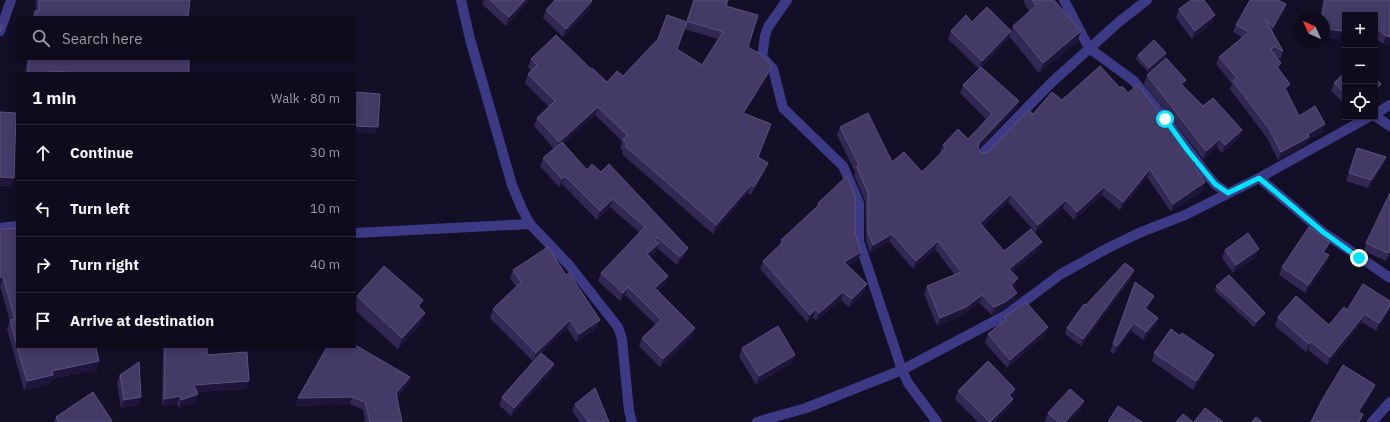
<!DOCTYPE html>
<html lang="en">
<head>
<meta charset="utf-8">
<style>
  :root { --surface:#0e0b1c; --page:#1c1929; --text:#f1f3f6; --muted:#9b9ba3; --line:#2e2b3b }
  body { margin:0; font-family:"IBM Plex Sans",sans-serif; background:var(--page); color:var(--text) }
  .controls { position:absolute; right:12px; top:12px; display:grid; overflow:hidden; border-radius:0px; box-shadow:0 2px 6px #0003 }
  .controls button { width:36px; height:36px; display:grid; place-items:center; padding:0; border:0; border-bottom:1px solid var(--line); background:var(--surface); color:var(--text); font:20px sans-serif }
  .compass { position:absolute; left:1294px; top:12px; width:36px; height:36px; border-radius:50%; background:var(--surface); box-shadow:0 2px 6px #0003; rotate:315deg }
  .stop { position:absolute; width:12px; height:12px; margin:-9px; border:3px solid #00e5ff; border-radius:50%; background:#fff }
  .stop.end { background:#00e5ff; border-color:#fff; box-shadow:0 1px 4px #0008 }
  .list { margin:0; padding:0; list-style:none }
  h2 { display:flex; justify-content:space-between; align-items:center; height:52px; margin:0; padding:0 16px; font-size:17px }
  h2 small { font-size:13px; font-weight:400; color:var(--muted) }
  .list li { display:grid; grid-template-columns:26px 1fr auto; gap:12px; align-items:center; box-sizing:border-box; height:56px; padding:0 16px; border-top:1px solid var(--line) }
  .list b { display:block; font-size:15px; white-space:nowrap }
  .list em { font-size:13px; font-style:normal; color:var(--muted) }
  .icon { flex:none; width:22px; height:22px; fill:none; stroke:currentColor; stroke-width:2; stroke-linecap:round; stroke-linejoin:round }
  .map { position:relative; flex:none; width:1390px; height:422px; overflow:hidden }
  .search { position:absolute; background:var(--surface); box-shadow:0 2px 6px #0003; left:16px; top:16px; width:340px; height:44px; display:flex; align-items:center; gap:10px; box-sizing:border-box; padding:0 14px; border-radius:0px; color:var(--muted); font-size:15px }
  .panel { position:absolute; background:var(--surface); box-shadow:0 2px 6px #0003; left:16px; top:72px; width:340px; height:276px; border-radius:0px }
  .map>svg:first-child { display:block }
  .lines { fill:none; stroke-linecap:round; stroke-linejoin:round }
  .lane { stroke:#3d3a85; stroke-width:10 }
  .street { stroke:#3d3a85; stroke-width:10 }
  .wall { fill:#312854; fill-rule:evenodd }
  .shaded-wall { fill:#1d163a }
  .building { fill:#433a66; stroke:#5a527e }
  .route { stroke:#00e5ff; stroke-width:5 }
</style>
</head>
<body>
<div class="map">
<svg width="1390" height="422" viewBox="0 0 1390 422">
  <rect width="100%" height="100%" fill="#130f26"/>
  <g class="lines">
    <path class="lane" d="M 0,31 L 11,0"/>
    <g class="street">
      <path d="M 461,0 L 470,39 L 512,185 L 522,209 L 530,224 L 569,265 L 618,327 L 622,339 L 629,411 L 632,422"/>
      <path d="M 787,0 L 768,27 L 765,36 L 762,57 L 773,69 L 783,108 L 843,166 L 859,203 L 859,241 L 902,370 L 908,383 L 937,422"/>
      <path d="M 1064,0 L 1089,48 L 1134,81 L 1165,119 L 1204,171 L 1215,184 L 1227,193"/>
      <path d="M 1375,114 L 1390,105"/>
      <path d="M 1375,116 L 1390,126"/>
      <path d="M 981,155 L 1051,83 L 1120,21 L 1147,0"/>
      <path d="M 1259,178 L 1323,232 L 1390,278"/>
      <path d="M 0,228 L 17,226"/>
      <path d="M 355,233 L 530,224"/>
      <path d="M 757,422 L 806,408 L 902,370 L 1006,315 L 1061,274 L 1108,248 L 1139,233 L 1185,215 L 1259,178 L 1369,117"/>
      <path d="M 1372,422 L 1390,402"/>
    </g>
  </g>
  <g class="wall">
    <path d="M 36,0 L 190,0 L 188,17 L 33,17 L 35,11 L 36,11 Z"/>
    <path d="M 484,0 L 530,0 L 506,26 L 482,4 Z"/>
    <path d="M 694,0 L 726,6 L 748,47 L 768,76 L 744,113 L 758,157 L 768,163 L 765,171 L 751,195 L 748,193 L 713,234 L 622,154 L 623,151 L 620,148 L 622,141 L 595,115 L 563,143 L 587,170 L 601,172 L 688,248 L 685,256 L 677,265 L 657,248 L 656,251 L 650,257 L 665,284 L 658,291 L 692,337 L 660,367 L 639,346 L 642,338 L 656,325 L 625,295 L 620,301 L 598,281 L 601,273 L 639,232 L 610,207 L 597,220 L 562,184 L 559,187 L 540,166 L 543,158 L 554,149 L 534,126 L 537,118 L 549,107 L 525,83 L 528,74 L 531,71 L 528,67 L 531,59 L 591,69 L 607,82 L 623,76 L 687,22 ZM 684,29 L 718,39 L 702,65 L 677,49 Z"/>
    <path d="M 1023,0 L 1054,0 L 1081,31 L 1077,42 L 1039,73 L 1009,36 L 1008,39 L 981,67 L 1019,101 L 1016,109 L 978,149 L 982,153 L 988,152 L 1033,114 L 1062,100 L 1120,88 L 1194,166 L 1205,182 L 1203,190 L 1171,212 L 1147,177 L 1120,210 L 1102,195 L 1074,220 L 1063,208 L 1035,232 L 1008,202 L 983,226 L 1004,251 L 1042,242 L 1039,250 L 1012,272 L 1016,286 L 1013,288 L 1015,301 L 1003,309 L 992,315 L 979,303 L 963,315 L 937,326 L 924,294 L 927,286 L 955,275 L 935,249 L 913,269 L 889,241 L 870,253 L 866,240 L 865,201 L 854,175 L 855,172 L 837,135 L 840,127 L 892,162 L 922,172 L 941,153 L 940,152 L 943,145 L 968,139 L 987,120 L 960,93 L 963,85 L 979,69 L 948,39 L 951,31 L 972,22 L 1011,31 L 1013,26 L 1029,12 Z"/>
    <path d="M 1323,0 L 1390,0 L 1390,45 L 1383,44 L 1375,37 L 1375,15 L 1345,15 L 1345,26 L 1343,25 L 1342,31 L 1339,39 L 1324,37 L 1324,18 L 1320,18 Z"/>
    <path d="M 592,1 L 589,10 L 563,37 L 543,18 L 546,10 Z"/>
    <path d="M 1286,4 L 1284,12 L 1272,32 L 1283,51 L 1281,59 L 1276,57 L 1279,70 L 1287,92 L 1299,116 L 1322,132 L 1308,140 L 1306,144 L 1278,160 L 1267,138 L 1230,89 L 1232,84 L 1216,64 L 1219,57 L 1242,37 L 1233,32 L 1236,25 Z"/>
    <path d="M 1179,9 L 1212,23 L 1192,39 L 1176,18 Z"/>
    <path d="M 1166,53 L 1165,57 L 1148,72 L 1136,59 L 1138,55 Z"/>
    <path d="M 27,59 L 189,59 L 189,73 L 25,73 Z"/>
    <path d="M 1345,72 L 1345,104 L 1331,91 L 1334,83 Z"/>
    <path d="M 1147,75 L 1186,80 L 1183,86 L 1203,106 L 1242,130 L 1239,138 L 1222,153 L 1217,147 L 1203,159 L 1144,84 Z"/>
    <path d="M 1357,148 L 1386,157 L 1383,165 L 1368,188 L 1346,181 Z"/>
    <path d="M 818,203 L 855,233 L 858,260 L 848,266 L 867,284 L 864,292 L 849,307 L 841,300 L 816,321 L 813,317 L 807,322 L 760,269 L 763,261 L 779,246 L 781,240 L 816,207 Z"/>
    <path d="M 17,228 L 17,347 L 99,361 L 96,370 L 52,379 L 50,384 L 24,390 L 7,329 L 10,321 L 0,286 Z"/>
    <path d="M 1366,243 L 1390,252 L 1386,261 L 1364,251 Z"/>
    <path d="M 1225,250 L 1256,257 L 1233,273 L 1222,258 Z"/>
    <path d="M 1327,250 L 1325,253 L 1329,255 L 1326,264 L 1305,293 L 1279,275 L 1282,267 Z"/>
    <path d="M 513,270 L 597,328 L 576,342 L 567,328 L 541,353 L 554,364 L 551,372 L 511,416 L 499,405 L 502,397 L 533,361 L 490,318 L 493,309 L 516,287 L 510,278 Z"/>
    <path d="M 1132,277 L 1081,346 L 1065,334 L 1067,328 L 1086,305 Z"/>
    <path d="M 1135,282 L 1154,296 L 1151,304 L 1147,310 L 1158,318 L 1155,327 L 1143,340 L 1131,331 L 1114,354 L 1110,352 Z"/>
    <path d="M 1216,286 L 1263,317 L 1254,327 L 1215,291 Z"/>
    <path d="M 357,296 L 420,308 L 421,324 L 398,349 L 355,310 L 355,300 Z"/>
    <path d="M 1347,310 L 1389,311 L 1376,331 L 1362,322 L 1327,365 L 1308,350 L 1306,352 L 1275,326 L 1278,317 L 1329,325 Z"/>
    <path d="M 1004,317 L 1045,335 L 1007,368 L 985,343 L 988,334 L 1002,322 Z"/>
    <path d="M 163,347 L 207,347 L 207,355 L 249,381 L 246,389 L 197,392 L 195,402 L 179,408 L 177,404 L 162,406 Z"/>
    <path d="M 742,348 L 795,355 L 792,363 L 756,385 L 739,356 Z"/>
    <path d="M 1154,353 L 1211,363 L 1193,390 L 1152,361 Z"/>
    <path d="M 120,375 L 141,397 L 138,405 L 121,408 L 117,383 Z"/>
    <path d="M 410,377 L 408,385 L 397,397 L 402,422 L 365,422 L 363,410 L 350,404 L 295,406 Z"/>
    <path d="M 1015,389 L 1012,397 L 1011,398 L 1013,399 L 1010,407 L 995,422 L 978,422 L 955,399 L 958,391 Z"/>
    <path d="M 575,404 L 609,422 L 580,422 L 572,411 Z"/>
    <path d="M 1081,409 L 1069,422 L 1046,422 L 1045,421 L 1048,413 Z"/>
    <path d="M 56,417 L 112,421 L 111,422 L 54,422 Z"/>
  </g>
  <g class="shaded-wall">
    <path d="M 525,0 L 530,0 L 506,26 L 509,17 Z"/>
    <path d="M 592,1 L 589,10 L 563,37 L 566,29 Z"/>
    <path d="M 1286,4 L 1284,12 L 1271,35 L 1273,27 Z"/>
    <path d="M 1215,15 L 1212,23 L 1192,39 L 1195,31 Z"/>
    <path d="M 1344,17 L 1345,17 L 1345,26 L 1341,25 Z"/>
    <path d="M 1324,29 L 1342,31 L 1339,39 L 1324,37 Z"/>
    <path d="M 1011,31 L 1008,39 L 979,70 L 982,61 Z"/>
    <path d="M 1081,31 L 1077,42 L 1039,73 L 1043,63 Z"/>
    <path d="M 1386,36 L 1390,37 L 1390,45 L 1383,44 Z"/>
    <path d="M 1166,53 L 1165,57 L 1148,72 L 1149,68 Z"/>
    <path d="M 1281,63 L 1279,71 L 1277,67 Z"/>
    <path d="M 771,68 L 768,76 L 740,121 L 743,113 Z"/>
    <path d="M 48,71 L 84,73 L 47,73 Z"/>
    <path d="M 1186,80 L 1183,88 L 1181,84 Z"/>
    <path d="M 1290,84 L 1287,92 L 1282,96 L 1285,88 Z"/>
    <path d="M 1381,84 L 1378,92 L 1375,95 L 1375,90 Z"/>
    <path d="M 1019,101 L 1016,109 L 976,151 L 979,143 Z"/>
    <path d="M 598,107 L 595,115 L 556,150 L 559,142 Z"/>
    <path d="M 1325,124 L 1322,132 L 1308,140 L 1306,144 L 1278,160 L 1281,152 L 1308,134 Z"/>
    <path d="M 355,126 L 378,127 L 376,134 L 355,133 Z"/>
    <path d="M 1242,130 L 1239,138 L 1222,153 L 1225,145 Z"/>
    <path d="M 1220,139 L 1217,147 L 1203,159 L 1206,151 Z"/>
    <path d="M 1386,157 L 1383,165 L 1368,188 L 1371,180 Z"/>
    <path d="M 1196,160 L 1193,168 L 1192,163 Z"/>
    <path d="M 768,163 L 765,171 L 751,195 L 754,187 Z"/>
    <path d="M 1150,169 L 1147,177 L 1120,210 L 1123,202 Z"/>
    <path d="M 565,176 L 562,184 L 559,187 L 562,179 Z"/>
    <path d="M 0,177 L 14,178 L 11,186 L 0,186 Z"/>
    <path d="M 1205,182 L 1203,190 L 1171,212 L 1173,204 Z"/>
    <path d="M 751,185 L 748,193 L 713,234 L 716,225 Z"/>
    <path d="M 1104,187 L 1102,195 L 1074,220 L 1077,212 Z"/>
    <path d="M 1011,194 L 1008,202 L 977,231 L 980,223 Z"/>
    <path d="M 613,199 L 610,207 L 597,220 L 600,211 Z"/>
    <path d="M 1066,200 L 1063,208 L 1035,232 L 1038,225 Z"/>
    <path d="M 892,234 L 889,241 L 870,253 L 873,245 Z"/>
    <path d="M 938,241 L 935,249 L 913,269 L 916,261 Z"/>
    <path d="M 1042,242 L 1039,250 L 1007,276 L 1009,269 Z"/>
    <path d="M 1330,242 L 1327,250 L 1320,260 L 1323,252 Z"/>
    <path d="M 659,243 L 656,251 L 644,263 L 647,254 Z"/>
    <path d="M 688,248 L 685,256 L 677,265 L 680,257 Z"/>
    <path d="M 1259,249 L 1256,257 L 1233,273 L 1236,265 Z"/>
    <path d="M 861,252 L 858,260 L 841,270 L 844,262 Z"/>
    <path d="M 1329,255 L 1326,264 L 1305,293 L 1308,285 Z"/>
    <path d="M 1134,270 L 1132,277 L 1081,346 L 1083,339 Z"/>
    <path d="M 668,276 L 665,284 L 652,296 L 655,288 Z"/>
    <path d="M 0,277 L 3,277 L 0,286 Z"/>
    <path d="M 1018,278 L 1016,286 L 1008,293 L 1011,285 Z"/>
    <path d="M 867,284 L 864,292 L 849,307 L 852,299 Z"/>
    <path d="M 628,287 L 625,295 L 620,301 L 623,293 Z"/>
    <path d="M 843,292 L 841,300 L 816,321 L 819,313 Z"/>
    <path d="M 1017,293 L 1015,301 L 1003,309 L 992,315 L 994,307 Z"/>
    <path d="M 982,295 L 979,303 L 963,315 L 937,326 L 940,318 Z"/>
    <path d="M 1154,296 L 1151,304 L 1142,316 L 1145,308 Z"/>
    <path d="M 423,300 L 419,312 L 418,306 Z"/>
    <path d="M 1390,306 L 1389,311 L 1376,331 L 1379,323 Z"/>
    <path d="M 816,309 L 813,317 L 807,322 L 810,315 Z"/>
    <path d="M 425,313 L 421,324 L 398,349 L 402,338 Z"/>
    <path d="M 1265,313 L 1263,317 L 1254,327 L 1256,322 Z"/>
    <path d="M 1365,314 L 1362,322 L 1327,365 L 1330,357 Z"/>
    <path d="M 1158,318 L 1155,327 L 1143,340 L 1146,332 Z"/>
    <path d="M 570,320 L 567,328 L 533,361 L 536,353 Z"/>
    <path d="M 600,320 L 597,328 L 576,342 L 579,334 Z"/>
    <path d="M 1134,323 L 1131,331 L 1114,354 L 1117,346 Z"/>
    <path d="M 1048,327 L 1045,335 L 1007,368 L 1010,360 Z"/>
    <path d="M 695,328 L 692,337 L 660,367 L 663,359 Z"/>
    <path d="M 1311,342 L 1308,350 L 1306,352 L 1309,344 Z"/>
    <path d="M 795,355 L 792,363 L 756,385 L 759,376 Z"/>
    <path d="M 1214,355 L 1211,363 L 1193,390 L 1196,381 Z"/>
    <path d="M 99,361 L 96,370 L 52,379 L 50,384 L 24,390 L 27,381 L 52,371 Z"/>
    <path d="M 554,364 L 551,372 L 511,416 L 514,408 Z"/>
    <path d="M 410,377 L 408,385 L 393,400 L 396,393 Z"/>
    <path d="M 249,381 L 246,389 L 191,392 L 194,385 Z"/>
    <path d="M 1375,385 L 1372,393 L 1355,421 L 1358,412 Z"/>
    <path d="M 1015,389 L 1012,397 L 1006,403 L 1009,395 Z"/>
    <path d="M 198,394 L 195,402 L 179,408 L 181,400 Z"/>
    <path d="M 180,396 L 177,404 L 162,406 L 164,399 Z"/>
    <path d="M 141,397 L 138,405 L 121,408 L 124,400 Z"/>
    <path d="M 352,397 L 350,404 L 295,406 L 298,398 Z"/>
    <path d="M 1013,399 L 1010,407 L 995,422 L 990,422 Z"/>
    <path d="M 1084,401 L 1081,409 L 1069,422 L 1065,422 Z"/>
  </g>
  <g class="building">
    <path d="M 39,0 L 190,0 L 188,17 L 34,17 L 35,11 L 39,11 Z"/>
    <path d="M 490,0 L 525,0 L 509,17 Z"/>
    <path d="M 555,0 L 591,0 L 592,1 L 566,29 L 546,10 Z"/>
    <path d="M 694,0 L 728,0 L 726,6 L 758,15 L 748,47 L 762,55 L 770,64 L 771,68 L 743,113 L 771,124 L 758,157 L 768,163 L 754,187 L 751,185 L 716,225 L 625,146 L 627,144 L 623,140 L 627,135 L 598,107 L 559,142 L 537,118 L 555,101 L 528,74 L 537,65 L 531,59 L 556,35 L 591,69 L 592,68 L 607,82 L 617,71 L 623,76 L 658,39 L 667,15 L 687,22 L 677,49 L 702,65 L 723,32 L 687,21 Z"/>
    <path d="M 1032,0 L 1054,0 L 1081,31 L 1043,63 L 1013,26 L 1036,6 Z"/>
    <path d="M 1191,0 L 1204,0 L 1215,15 L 1195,31 L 1179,9 Z"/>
    <path d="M 1250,0 L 1278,0 L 1286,4 L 1273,27 L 1265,19 L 1283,51 L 1273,46 L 1271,50 L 1281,63 L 1277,67 L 1290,84 L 1285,88 L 1299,116 L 1315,106 L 1325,124 L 1308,134 L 1309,137 L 1281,152 L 1270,130 L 1233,81 L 1237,78 L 1219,57 L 1249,32 L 1236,25 Z"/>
    <path d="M 1325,0 L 1390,0 L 1390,37 L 1386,36 L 1375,26 L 1375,15 L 1345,15 L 1345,17 L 1344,17 L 1342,31 L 1324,29 L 1324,18 L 1322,18 Z"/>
    <path d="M 987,7 L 1011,31 L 982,61 L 951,31 L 966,15 L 972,22 Z"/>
    <path d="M 0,25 L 3,26 L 0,32 Z"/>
    <path d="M 1154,40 L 1166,53 L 1149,68 L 1138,55 Z"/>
    <path d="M 1166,58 L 1186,80 L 1181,84 L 1203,106 L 1213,98 L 1242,130 L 1225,145 L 1220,139 L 1206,151 L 1147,75 Z"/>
    <path d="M 29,59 L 189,59 L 189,73 L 84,73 L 48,71 L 48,73 L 28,73 Z"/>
    <path d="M 1100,66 L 1120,88 L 1122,86 L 1128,93 L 1138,85 L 1196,160 L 1192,163 L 1205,182 L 1173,204 L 1150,169 L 1123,202 L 1104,187 L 1077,212 L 1066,200 L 1038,225 L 1011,194 L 980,223 L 1004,251 L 1031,229 L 1042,242 L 1009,269 L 1018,278 L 1011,285 L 1017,293 L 1005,302 L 994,307 L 982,295 L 966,307 L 940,318 L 927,286 L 961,272 L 938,241 L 916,261 L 892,234 L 873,245 L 868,232 L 868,193 L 857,167 L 859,165 L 840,127 L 868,113 L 892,162 L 904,152 L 922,172 L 946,148 L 943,145 L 958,129 L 968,139 L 992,114 L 963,85 L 981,67 L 1019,101 L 979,143 L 978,149 L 982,153 L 988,152 L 1029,110 L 1033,114 L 1052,92 L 1062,100 Z"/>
    <path d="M 1345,72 L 1345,93 L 1334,83 Z"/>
    <path d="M 1375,78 L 1381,84 L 1375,90 Z"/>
    <path d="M 355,92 L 380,94 L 378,127 L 355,126 L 356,111 L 355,111 Z"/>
    <path d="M 0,112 L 16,113 L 14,178 L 0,177 Z"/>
    <path d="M 562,142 L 587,170 L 592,164 L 601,172 L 609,164 L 688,248 L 680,257 L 657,237 L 655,240 L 659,243 L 647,254 L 668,276 L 655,288 L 695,328 L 663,359 L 642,338 L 661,320 L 628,287 L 623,293 L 601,273 L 645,227 L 613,199 L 600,211 L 565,176 L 562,179 L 543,158 Z"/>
    <path d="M 1357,148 L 1386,157 L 1371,180 L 1349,173 Z"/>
    <path d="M 847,176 L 855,196 L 855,233 L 861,252 L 844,262 L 867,284 L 852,299 L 843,292 L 819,313 L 816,309 L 810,315 L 763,261 L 783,242 L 781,240 L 819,205 L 818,203 Z"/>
    <path d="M 1390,193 L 1390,250 L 1388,253 L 1366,243 Z"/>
    <path d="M 1309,227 L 1330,242 L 1323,252 L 1329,255 L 1308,285 L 1282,267 Z"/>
    <path d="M 17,228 L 17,346 L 10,320 L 15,319 L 3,277 L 0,277 L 0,229 Z"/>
    <path d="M 1248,233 L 1259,249 L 1236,265 L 1225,250 Z"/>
    <path d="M 548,247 L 566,275 L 569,273 L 600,320 L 579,334 L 570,320 L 536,353 L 493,309 L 521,282 L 513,270 Z"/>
    <path d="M 1125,263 L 1134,270 L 1083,339 L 1067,328 L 1084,304 L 1086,305 Z"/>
    <path d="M 384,266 L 423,300 L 418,306 L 425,313 L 402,338 L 357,296 Z"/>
    <path d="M 1229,275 L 1265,313 L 1256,322 L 1216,286 Z"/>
    <path d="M 1135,282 L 1154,296 L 1145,308 L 1158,318 L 1146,332 L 1134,323 L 1117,346 L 1113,344 Z"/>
    <path d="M 1363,284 L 1390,301 L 1390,306 L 1379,323 L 1365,314 L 1330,357 L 1311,342 L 1309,344 L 1278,317 L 1296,296 L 1329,325 L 1344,307 L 1347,310 Z"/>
    <path d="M 1026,302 L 1048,327 L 1010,360 L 988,334 L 1006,319 L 1004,317 Z"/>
    <path d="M 778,326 L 795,355 L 759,376 L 742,348 Z"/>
    <path d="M 1171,329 L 1180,336 L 1182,333 L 1214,355 L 1196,381 L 1154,353 Z"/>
    <path d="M 355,345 L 410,377 L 396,393 L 402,422 L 370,422 L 365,402 L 352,397 L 298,398 L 327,347 L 355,347 Z"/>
    <path d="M 17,347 L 96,347 L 99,361 L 52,371 L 53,375 L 27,381 Z"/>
    <path d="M 165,347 L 207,347 L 207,355 L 247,352 L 249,381 L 194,385 L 198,394 L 181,400 L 180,396 L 164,399 Z"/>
    <path d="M 541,353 L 554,364 L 514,408 L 502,397 Z"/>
    <path d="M 988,361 L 1015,389 L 1009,395 L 1013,399 L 990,422 L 958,391 Z"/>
    <path d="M 139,362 L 141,397 L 124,400 L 120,375 Z"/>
    <path d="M 1343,365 L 1375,385 L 1358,412 L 1363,414 L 1359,422 L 1311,422 L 1322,400 Z"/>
    <path d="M 595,388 L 609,422 L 589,422 L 575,404 Z"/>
    <path d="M 1070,389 L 1084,401 L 1065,422 L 1058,422 L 1048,413 Z"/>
    <path d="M 93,392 L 112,421 L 110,422 L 59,422 L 56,417 Z"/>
    <path d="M 1118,406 L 1142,422 L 1108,422 Z"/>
    <path d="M 1205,408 L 1223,422 L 1194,422 Z"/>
    <path d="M 1183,414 L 1193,422 L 1176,422 Z"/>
    <path d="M 1256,417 L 1262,422 L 1252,422 Z"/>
  </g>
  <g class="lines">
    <path class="route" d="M 1165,119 L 1188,151 L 1215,184 L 1228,193 L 1259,178 L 1323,232 L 1359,258"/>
  </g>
</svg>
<div class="controls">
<button>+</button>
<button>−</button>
<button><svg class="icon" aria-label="locate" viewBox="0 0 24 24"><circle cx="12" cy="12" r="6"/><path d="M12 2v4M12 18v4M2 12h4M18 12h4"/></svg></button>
</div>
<svg class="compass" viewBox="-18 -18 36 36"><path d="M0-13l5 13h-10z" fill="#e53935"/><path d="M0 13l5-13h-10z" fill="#9b9ba3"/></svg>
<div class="stop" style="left:1165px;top:119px"></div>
<div class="stop end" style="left:1359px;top:258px"></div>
<div class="search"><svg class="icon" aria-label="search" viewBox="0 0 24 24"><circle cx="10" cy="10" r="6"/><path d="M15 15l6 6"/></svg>Search here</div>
<section class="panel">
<h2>1 min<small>Walk · 80 m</small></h2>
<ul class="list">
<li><svg class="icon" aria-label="ahead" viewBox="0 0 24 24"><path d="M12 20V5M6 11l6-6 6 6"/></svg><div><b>Continue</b></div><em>30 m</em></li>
<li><svg class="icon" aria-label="left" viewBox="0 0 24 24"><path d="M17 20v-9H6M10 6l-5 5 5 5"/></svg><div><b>Turn left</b></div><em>10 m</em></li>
<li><svg class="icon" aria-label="right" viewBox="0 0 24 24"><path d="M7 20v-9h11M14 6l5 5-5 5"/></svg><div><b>Turn right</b></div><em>40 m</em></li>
<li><svg class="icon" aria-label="arrive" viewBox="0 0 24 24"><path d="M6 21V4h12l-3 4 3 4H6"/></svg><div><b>Arrive at destination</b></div></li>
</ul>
</section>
</div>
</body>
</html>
